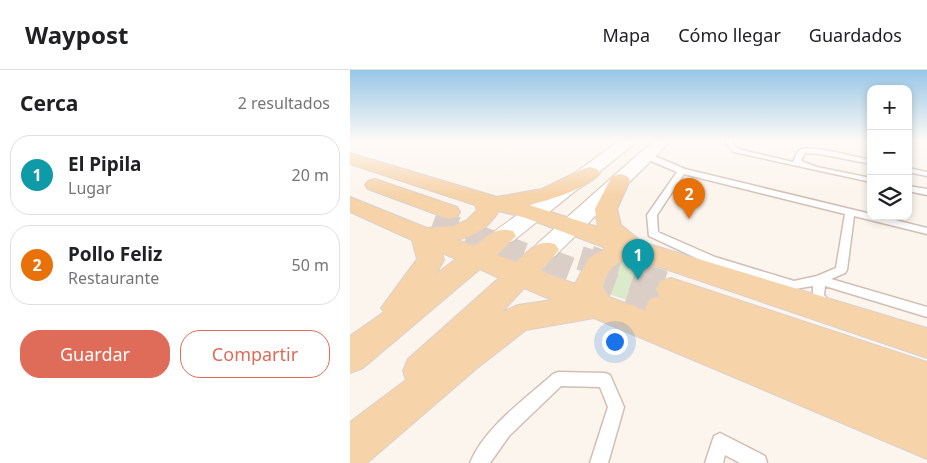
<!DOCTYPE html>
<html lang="es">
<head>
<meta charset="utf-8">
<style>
  :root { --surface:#fff; --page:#f2f2f2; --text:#202124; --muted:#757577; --line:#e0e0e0; --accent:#df6b59 }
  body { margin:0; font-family:"Noto Sans",sans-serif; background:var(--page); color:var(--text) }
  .controls { position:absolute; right:15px; top:15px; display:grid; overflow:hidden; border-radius:10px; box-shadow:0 2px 8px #0003 }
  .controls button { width:45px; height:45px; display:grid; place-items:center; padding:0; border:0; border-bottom:1px solid var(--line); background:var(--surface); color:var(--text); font:25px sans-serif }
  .you { position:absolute; left:264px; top:271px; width:18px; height:18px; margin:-12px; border:4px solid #fff; border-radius:50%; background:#1a73e8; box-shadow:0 0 0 8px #1a73e833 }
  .badge { display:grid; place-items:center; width:32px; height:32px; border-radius:50%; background:var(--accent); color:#fff; font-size:16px; font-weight:700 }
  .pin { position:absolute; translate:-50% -41px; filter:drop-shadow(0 1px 2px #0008) }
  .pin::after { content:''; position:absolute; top:26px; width:18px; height:15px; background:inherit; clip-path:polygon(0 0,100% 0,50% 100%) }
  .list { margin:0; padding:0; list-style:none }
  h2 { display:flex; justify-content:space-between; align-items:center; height:65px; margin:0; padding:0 20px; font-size:21px }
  h2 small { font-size:16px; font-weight:400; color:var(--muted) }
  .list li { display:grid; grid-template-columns:32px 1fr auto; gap:15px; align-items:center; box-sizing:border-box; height:80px; margin:0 10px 10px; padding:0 10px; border:1px solid var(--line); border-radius:20px }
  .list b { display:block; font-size:19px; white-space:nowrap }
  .list p { margin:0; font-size:16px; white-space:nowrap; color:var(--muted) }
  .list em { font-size:16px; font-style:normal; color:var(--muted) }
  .actions { display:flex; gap:10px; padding:15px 20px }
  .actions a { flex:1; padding:11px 0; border:1px solid var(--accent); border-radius:20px; text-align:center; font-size:18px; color:var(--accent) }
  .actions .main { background:var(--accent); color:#fff }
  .icon { flex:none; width:28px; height:28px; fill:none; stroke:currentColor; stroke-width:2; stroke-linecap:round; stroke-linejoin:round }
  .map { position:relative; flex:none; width:577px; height:393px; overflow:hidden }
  header { display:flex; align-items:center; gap:30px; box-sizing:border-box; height:70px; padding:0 25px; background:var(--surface); border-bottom:1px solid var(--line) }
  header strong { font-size:24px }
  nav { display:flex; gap:28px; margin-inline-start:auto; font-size:18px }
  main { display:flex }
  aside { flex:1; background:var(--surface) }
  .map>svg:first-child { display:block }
  .green { fill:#daeacb }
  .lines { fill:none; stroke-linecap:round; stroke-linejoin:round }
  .primary-tunnel-far1 { stroke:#dbcec6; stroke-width:24; stroke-dasharray:24 12; stroke-linecap:butt }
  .primary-tunnel { stroke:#dbcec6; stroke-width:31; stroke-dasharray:31 16; stroke-linecap:butt }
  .lane-casing { stroke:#d1beb4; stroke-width:3 }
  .secondary-casing { stroke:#d4beb2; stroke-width:2 }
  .primary-casing { stroke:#d9d1ce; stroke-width:2 }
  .lane { fill:#fff; fill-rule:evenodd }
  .secondary { fill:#fff; fill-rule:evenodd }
  .primary { fill:#f6d3a9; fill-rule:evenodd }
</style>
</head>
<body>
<header>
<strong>Waypost</strong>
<nav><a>Mapa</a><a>Cómo llegar</a><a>Guardados</a></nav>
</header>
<main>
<aside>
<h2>Cerca<small>2 resultados</small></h2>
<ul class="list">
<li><span class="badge" style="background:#0f9aa8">1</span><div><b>El Pipila</b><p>Lugar</p></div><em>20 m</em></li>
<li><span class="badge" style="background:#e8710a">2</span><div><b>Pollo Feliz</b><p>Restaurante</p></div><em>50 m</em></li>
</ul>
<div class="actions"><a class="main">Guardar</a><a>Compartir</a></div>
</aside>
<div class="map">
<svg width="577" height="393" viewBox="0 0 577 393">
  <rect width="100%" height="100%" fill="#fcf5ed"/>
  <path class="green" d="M 281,187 L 318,198 L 298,237 L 255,223 L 251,203 L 264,191 Z"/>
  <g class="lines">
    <g class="primary-tunnel-far1">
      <path d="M 84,150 L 193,192"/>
      <path d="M 230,188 L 243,192"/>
    </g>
    <g class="primary-tunnel">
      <path d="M 190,191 L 311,238"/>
      <path d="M 239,191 L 321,219"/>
    </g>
    <g class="lane-casing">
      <g id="lane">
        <path d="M 377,71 L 383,71 L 382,73 L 388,79 L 443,92 C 445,88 447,80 452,79 C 467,76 504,87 521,90 L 521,94 L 470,84 L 455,83 L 451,91 L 467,97 L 521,108 L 521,112 L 384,82 L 376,73 Z"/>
        <path d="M 294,84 L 300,84 L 335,99 L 521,144 L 521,146 L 529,146 L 577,158 L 577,164 L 504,146 L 497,200 L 495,203 L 481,209 L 577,237 L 577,247 L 475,216 L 474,225 L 483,236 L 481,240 C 467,244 462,226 463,216 L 444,219 L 357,193 L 299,166 L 297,145 L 327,102 L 294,88 ZM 334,104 L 495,144 L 486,198 L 467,206 L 444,211 L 365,187 L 308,162 L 307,145 Z"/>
        <path d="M 558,98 L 577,102 L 577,106 L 558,102 Z"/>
        <path d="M 558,116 L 577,119 L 577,125 L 558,121 Z"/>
        <path d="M 208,302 L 255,303 L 260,305 L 274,337 L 258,393 L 240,393 L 258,337 L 250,317 L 211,316 L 159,366 L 140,393 L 120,393 C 134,358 175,329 203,304 Z"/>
        <path d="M 370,363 L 415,386 L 417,393 L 390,393 L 375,385 L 373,393 L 355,393 L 364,366 Z"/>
      </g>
    </g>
    <g class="secondary-casing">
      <g id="secondary">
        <path d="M 269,71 L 288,71 L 163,171 L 154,174 L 145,171 L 142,166 L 145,161 Z"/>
        <path d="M 303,71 L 321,71 L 205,186 L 196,189 L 187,186 L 183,180 L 187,174 Z"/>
      </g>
    </g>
    <g class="primary-casing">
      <g id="primary">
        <path d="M 0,83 L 147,127 L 192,119 L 233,99 L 240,97 L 247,99 L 250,103 C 239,118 197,131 179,135 L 248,157 L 245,139 L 260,110 L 263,106 L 270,104 L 277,106 L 280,110 L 267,139 L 271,155 L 292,172 L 577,258 L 577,288 L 283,188 C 264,193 258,197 253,217 L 259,227 L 297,241 L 295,238 L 300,229 L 310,226 L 306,219 L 311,211 L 321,208 L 577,292 L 577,389 L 244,248 L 176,260 L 126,299 L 17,393 L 0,393 L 0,352 L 56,310 L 53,301 L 58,289 L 149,208 L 130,199 L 13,298 L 0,303 L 0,266 L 34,242 L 31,238 L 67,189 L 62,170 L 0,142 L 0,127 L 77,158 L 104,156 L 117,150 L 127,140 L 125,135 L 0,94 ZM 149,141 L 176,148 L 256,178 L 239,188 L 225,214 L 191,201 L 209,180 L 205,174 C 187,169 179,181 166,192 L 147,185 L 166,166 L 163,161 C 146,156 137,167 124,176 L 107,170 C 127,165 138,158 149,141 ZM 92,183 L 106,189 L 86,204 L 94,190 ZM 174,218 L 202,230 L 168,235 L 152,242 Z"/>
        <path d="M 25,109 L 107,137 L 110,142 L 107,147 L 99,149 L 18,119 L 15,115 L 18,111 Z"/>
      </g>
    </g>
    <use href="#lane" class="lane"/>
    <use href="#secondary" class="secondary"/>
    <use href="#primary" class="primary"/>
  </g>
  <linearGradient id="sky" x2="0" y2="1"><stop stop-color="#98c7e7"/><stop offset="0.56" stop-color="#fefaf7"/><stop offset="1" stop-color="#fefaf7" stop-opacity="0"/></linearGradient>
  <rect width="577" height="126" fill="url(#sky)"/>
</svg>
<div class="controls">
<button>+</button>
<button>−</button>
<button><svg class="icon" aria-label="layers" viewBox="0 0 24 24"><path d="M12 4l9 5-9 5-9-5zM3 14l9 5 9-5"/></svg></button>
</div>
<div class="you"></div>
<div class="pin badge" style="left:288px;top:210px;background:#0f9aa8">1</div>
<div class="pin badge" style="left:339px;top:149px;background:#e8710a">2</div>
</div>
</main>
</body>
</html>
